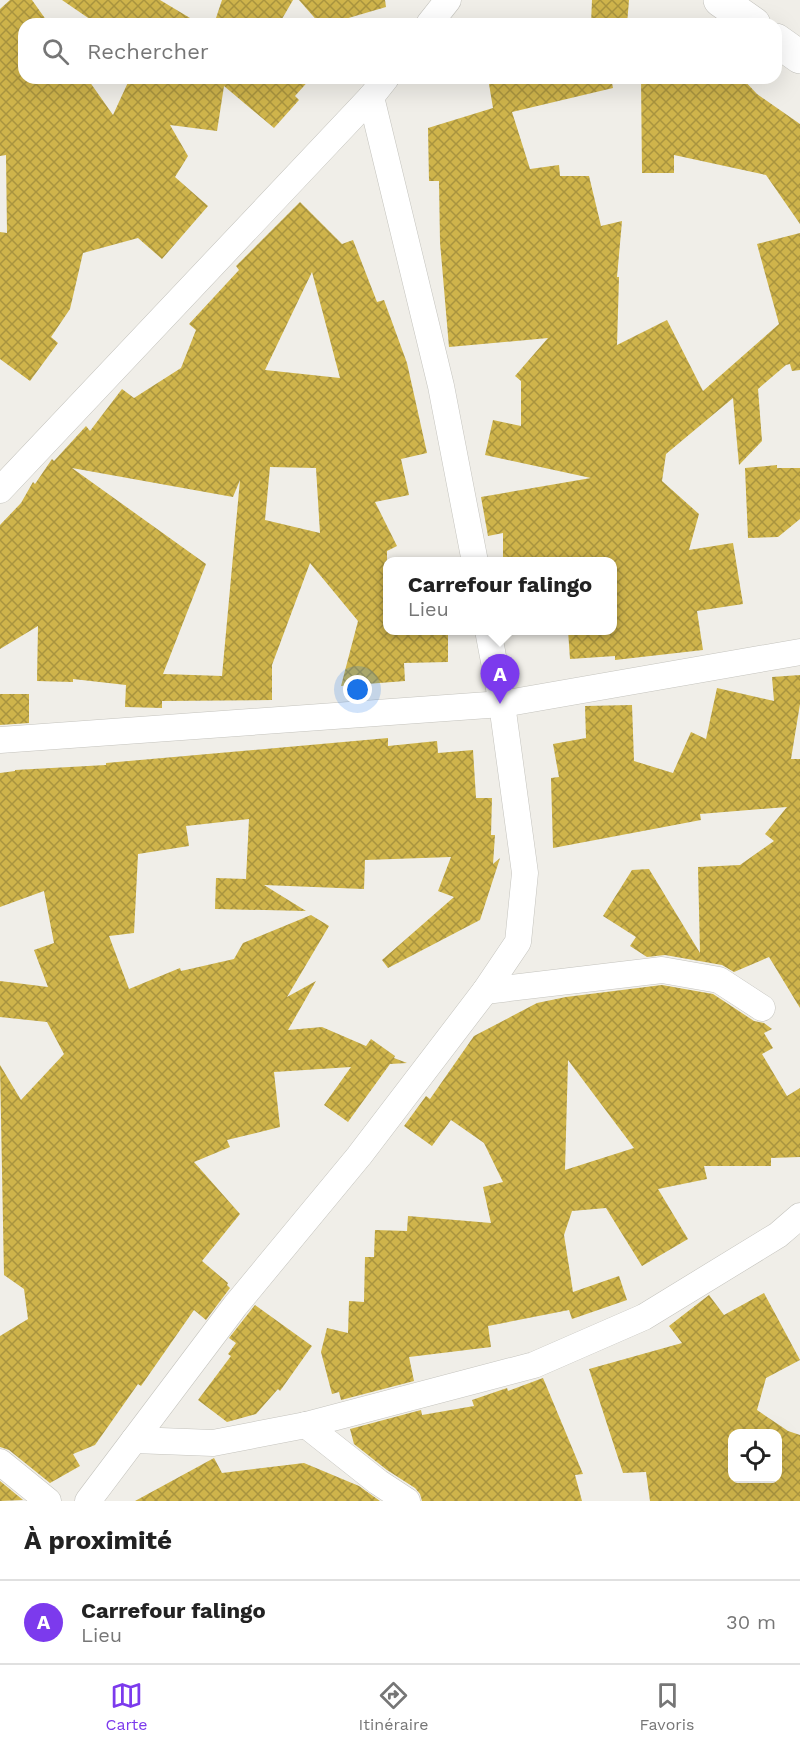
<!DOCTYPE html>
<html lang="fr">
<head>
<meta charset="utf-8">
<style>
  :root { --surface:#fff; --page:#f2f2f2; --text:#222; --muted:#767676; --line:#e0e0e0; --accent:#7c3aed }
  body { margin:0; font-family:"Work Sans",sans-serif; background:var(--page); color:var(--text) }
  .controls { position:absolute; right:18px; bottom:18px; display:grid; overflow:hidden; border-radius:12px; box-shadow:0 6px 24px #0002 }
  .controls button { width:54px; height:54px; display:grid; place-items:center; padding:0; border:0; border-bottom:2px solid var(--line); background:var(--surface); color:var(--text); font:30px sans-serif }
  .you { position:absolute; left:358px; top:690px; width:21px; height:21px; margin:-15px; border:4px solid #fff; border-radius:50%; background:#1a73e8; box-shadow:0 0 0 9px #1a73e833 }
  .badge { display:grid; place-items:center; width:39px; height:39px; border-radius:50%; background:var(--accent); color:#fff; font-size:20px; font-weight:700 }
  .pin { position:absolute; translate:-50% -50px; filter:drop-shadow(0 2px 3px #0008) }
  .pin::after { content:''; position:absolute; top:32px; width:21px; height:18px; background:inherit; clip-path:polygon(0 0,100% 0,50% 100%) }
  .popup { position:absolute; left:383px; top:557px; width:234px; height:78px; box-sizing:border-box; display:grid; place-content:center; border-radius:12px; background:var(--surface); filter:drop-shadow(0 2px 4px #0005); font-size:20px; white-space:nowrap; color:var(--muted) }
  .popup b { font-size:22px; color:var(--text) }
  .popup::after { content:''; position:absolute; left:50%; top:100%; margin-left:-12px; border:12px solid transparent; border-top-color:var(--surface) }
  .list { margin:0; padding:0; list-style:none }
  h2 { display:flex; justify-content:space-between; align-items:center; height:78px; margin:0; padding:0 24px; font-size:26px }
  h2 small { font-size:20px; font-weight:400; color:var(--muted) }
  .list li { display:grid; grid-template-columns:39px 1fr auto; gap:18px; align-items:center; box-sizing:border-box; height:84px; padding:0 24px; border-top:2px solid var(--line) }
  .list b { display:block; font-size:22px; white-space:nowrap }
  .list p { margin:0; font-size:20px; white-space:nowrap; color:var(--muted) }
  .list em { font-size:20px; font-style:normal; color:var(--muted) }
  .icon { flex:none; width:33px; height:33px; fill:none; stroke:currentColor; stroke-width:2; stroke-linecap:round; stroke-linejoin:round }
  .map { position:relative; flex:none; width:800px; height:1501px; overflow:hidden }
  .search { position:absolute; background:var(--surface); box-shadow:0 6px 24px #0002; left:18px; right:18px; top:18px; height:66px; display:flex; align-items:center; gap:15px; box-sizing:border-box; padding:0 21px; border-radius:18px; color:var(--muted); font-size:22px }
  .sheet { height:162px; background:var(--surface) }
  nav { display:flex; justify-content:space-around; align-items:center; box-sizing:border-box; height:84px; border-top:2px solid var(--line); background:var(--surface); font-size:16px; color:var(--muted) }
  nav a { display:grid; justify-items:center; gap:3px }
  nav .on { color:var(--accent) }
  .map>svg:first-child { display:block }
  .building { fill:url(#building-cross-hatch); fill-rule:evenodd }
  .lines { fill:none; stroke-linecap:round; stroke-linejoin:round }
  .street-casing { stroke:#c4c3bd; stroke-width:27 }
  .secondary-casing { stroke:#c4c3bd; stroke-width:34 }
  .street { stroke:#fff; stroke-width:26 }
  .secondary { stroke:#fff; stroke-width:33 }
</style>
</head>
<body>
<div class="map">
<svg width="800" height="1501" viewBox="0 0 800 1501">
  <defs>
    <pattern id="building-cross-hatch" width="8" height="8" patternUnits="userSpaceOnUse" patternTransform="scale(1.5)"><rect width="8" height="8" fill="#cfb44b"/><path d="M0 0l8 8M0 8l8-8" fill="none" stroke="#a9943f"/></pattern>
  </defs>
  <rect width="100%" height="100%" fill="#f0eee8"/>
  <g class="building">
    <path d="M 10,0 L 32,0 L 49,24 L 24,24 L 24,78 L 87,78 L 113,115 L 130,78 L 311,78 L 295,96 L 299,100 L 274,128 L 224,86 L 217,131 L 170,125 L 188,156 L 175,177 L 208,206 L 162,259 L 138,238 L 83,253 L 70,309 L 51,337 L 58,343 L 30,381 L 0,359 L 0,232 L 7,233 L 6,155 L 0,156 L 0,9 Z"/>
    <path d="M 62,0 L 160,0 L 200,24 L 97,24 Z"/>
    <path d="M 222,0 L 293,0 L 279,24 L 214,24 Z"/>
    <path d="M 299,0 L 385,0 L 386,7 L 328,24 L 320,24 Z"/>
    <path d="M 592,0 L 629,0 L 627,24 L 591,24 Z"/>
    <path d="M 488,78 L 611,78 L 613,88 L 512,112 L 530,169 L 559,165 L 560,176 L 589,176 L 601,226 L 622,221 L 617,277 L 619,277 L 617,345 L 667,320 L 703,391 L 779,324 L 757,244 L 800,233 L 800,370 L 792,371 L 790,364 L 786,365 L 758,389 L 762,441 L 739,465 L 733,398 L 666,454 L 662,481 L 699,514 L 689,550 L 733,543 L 743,604 L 697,611 L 703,650 L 615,660 L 615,656 L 570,659 L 568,630 L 612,630 L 612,561 L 503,560 L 503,533 L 488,536 L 481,497 L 591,478 L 485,455 L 493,420 L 521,426 L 521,381 L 515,376 L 548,338 L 449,347 L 440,242 L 439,181 L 429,181 L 428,128 L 493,108 Z"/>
    <path d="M 641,78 L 742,78 L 757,94 L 800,124 L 800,224 L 766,175 L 674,155 L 674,173 L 642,173 Z"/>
    <path d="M 300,202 L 342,244 L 353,240 L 377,302 L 384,300 L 407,363 L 427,453 L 401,459 L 409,495 L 375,502 L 397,546 L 387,551 L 387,630 L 448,630 L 448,662 L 404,663 L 405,681 L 341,686 L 358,621 L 310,563 L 272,665 L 272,700 L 162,701 L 162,708 L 125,707 L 126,685 L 73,679 L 73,682 L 37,681 L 38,626 L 0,649 L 0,525 L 21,503 L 33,482 L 35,484 L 52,459 L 54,461 L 86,426 L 90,431 L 122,389 L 134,398 L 181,368 L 196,330 L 189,324 L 239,270 L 236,266 ZM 312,272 L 340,378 L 265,370 ZM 270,467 L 316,468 L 320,533 L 265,520 ZM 72,468 L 233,497 L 240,480 L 222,676 L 163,674 L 206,564 Z"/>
    <path d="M 777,465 L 777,468 L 800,468 L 800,519 L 778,537 L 748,538 L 745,468 Z"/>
    <path d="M 800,675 L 800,704 L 791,759 L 800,759 L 800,1008 L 769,957 L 734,972 L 722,965 L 665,955 L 647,957 L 630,946 L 636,937 L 603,916 L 632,870 L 649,869 L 700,953 L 698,867 L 740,865 L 774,841 L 765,834 L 787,807 L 700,814 L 701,820 L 553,848 L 551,778 L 559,777 L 553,744 L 586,738 L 585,706 L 632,705 L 634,761 L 673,773 L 691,732 L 706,739 L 717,688 L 774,701 L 772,677 Z"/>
    <path d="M 0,694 L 29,694 L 29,723 L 0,725 Z"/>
    <path d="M 388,738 L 388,746 L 437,741 L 438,753 L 473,750 L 476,798 L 492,798 L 491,835 L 495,835 L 493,864 L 500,858 L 480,920 L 388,968 L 382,960 L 454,897 L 438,891 L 451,857 L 365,860 L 364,889 L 264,885 L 306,911 L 215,909 L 216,878 L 246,879 L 249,819 L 186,826 L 189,846 L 138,854 L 134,933 L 109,936 L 129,989 L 180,968 L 181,971 L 234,959 L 243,943 L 311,915 L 329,926 L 287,997 L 316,981 L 288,1030 L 322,1027 L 366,1046 L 371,1039 L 395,1056 L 394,1058 L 407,1063 L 390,1064 L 348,1122 L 324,1105 L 351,1067 L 274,1072 L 280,1127 L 227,1140 L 230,1147 L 194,1162 L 240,1214 L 202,1261 L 228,1283 L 227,1285 L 230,1288 L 206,1320 L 194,1310 L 141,1386 L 138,1384 L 95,1445 L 73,1454 L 80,1466 L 50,1483 L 9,1450 L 0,1447 L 0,1336 L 28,1319 L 24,1289 L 4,1275 L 0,1065 L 21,1100 L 64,1054 L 47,1022 L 0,1017 L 0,981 L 48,987 L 34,950 L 54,943 L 44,891 L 0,907 L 0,773 L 15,771 L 15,770 L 106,765 L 106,763 Z"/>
    <path d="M 662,985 L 713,994 L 754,1021 L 764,1023 L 772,1029 L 764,1033 L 773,1048 L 762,1054 L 787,1096 L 800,1088 L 800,1157 L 771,1158 L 771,1166 L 704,1166 L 707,1179 L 658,1189 L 688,1239 L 642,1266 L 606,1208 L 572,1211 L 564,1235 L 573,1292 L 619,1276 L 627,1300 L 572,1319 L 569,1310 L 488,1326 L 491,1347 L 409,1357 L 414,1381 L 341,1400 L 339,1392 L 332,1394 L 321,1352 L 327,1328 L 348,1333 L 349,1301 L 364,1302 L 365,1257 L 374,1257 L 375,1230 L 407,1231 L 408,1216 L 491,1223 L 483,1187 L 503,1182 L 484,1143 L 451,1120 L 432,1146 L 404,1126 L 426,1096 L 430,1099 L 474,1036 L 537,1003 L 566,997 ZM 568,1060 L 634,1148 L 565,1170 Z"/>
    <path d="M 764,1293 L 800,1360 L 766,1378 L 757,1410 L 788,1431 L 800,1435 L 800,1501 L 650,1501 L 646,1472 L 623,1473 L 589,1369 L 682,1343 L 669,1326 L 709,1295 L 724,1315 ZM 732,1434 L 777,1434 L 777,1479 L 732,1479 Z"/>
    <path d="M 255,1305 L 312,1346 L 280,1391 L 278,1389 L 256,1414 L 227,1422 L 198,1400 L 231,1356 L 228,1354 L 236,1343 L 229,1338 Z"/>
    <path d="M 543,1378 L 583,1474 L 575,1475 L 582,1501 L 422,1501 L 420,1494 L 415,1488 L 387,1470 L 354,1444 L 350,1429 L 421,1410 L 422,1415 L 474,1406 L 472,1400 L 507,1388 L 508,1391 Z"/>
    <path d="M 214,1458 L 222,1473 L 304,1463 L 359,1486 L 380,1501 L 135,1501 Z"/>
    <path d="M 0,1481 L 23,1500 L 0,1501 Z"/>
  </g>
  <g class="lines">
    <g class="street-casing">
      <g id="street">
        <path d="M 429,24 L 448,0"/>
        <path d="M 371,97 L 441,386 L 475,562"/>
        <path d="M 0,490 L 371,97 L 386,78"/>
        <path d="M 0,740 L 502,704 L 800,652"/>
        <path d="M 485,991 L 662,970 L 719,980 L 762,1008"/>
        <path d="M 306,1425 L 378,1482 L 407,1501"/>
        <path d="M 134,1440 L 213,1443 L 306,1425 L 534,1365 L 644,1317 L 778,1235 L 800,1216"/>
        <path d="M 0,1462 L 48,1501"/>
        <path d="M 88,1501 L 235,1306 L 359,1156 L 485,991 L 518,942 L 525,873 L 502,704 L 488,630"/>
      </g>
    </g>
    <g class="secondary-casing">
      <g id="secondary">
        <path d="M 720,0 L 754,24"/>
        <path d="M 776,40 L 800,57"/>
      </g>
    </g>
    <use href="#street" class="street"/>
    <use href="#secondary" class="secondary"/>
  </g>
</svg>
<div class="controls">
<button><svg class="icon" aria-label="locate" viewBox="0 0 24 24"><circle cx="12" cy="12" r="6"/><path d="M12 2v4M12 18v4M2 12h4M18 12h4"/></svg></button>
</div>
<div class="you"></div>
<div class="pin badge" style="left:500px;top:704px">A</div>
<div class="popup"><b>Carrefour falingo</b>Lieu</div>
<div class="search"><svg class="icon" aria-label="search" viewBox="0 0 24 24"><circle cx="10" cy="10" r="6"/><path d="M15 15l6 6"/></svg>Rechercher</div>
</div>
<section class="sheet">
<h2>À proximité<small></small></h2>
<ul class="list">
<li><span class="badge">A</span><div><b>Carrefour falingo</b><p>Lieu</p></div><em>30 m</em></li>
</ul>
</section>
<nav>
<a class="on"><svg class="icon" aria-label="map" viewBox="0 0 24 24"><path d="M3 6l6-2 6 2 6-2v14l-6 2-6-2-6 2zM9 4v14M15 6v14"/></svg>Carte</a>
<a><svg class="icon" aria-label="directions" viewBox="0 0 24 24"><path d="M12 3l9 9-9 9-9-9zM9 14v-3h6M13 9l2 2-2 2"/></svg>Itinéraire</a>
<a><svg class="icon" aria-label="saved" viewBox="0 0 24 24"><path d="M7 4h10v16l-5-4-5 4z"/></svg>Favoris</a>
</nav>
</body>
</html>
